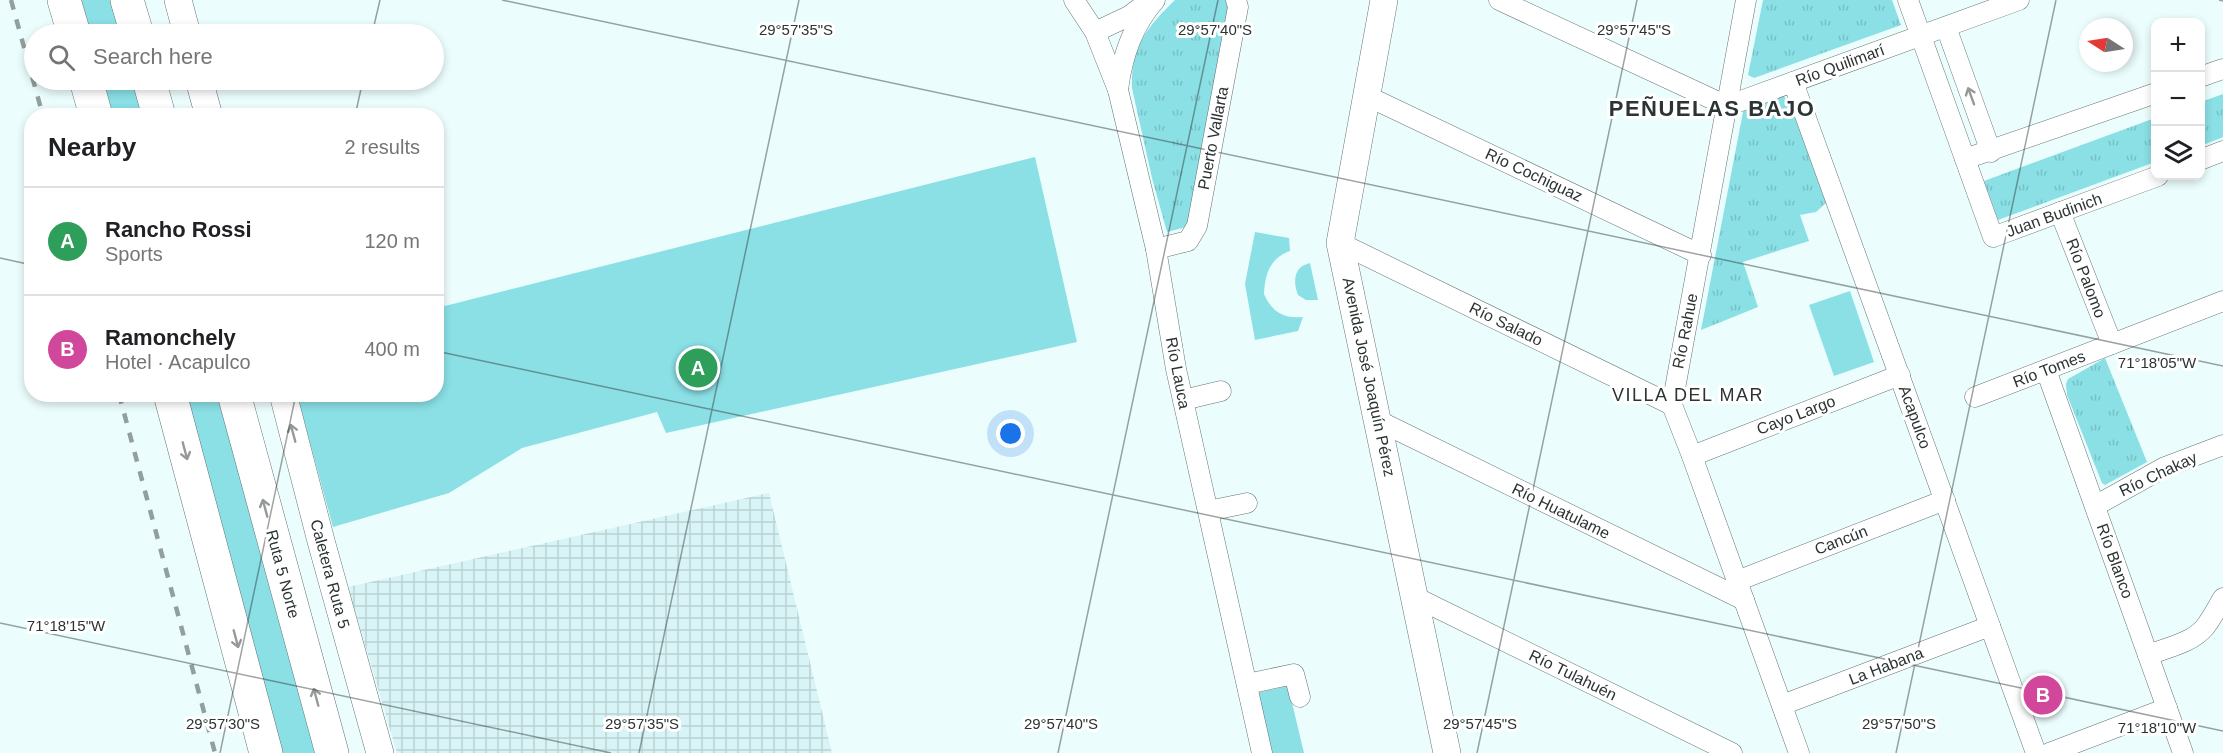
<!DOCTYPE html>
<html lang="en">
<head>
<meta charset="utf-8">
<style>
  :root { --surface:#fff; --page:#f2f2f2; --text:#202124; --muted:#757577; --line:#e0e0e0; --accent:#2563eb }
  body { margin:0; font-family:Helvetica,sans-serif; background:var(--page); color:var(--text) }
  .controls { position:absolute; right:18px; top:18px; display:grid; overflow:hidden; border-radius:12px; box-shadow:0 3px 9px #0003 }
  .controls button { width:54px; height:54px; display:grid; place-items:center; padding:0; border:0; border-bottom:2px solid var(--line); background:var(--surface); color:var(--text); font:30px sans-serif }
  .compass { position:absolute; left:2079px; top:18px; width:54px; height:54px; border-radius:50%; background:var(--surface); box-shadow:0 3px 9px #0003; rotate:282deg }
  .you { position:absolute; left:1011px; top:434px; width:21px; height:21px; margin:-15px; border:4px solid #fff; border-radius:50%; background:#1a73e8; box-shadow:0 0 0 9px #1a73e833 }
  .badge { display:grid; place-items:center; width:39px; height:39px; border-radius:50%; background:var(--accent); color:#fff; font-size:20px; font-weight:700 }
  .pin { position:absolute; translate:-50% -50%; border:3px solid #fff; box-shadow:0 2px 6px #0006 }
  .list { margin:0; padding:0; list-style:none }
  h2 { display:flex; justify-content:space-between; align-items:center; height:78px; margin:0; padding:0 24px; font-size:26px }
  h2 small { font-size:20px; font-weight:400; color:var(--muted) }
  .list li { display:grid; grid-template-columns:39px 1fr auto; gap:18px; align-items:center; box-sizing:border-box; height:108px; padding:0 24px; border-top:2px solid var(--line) }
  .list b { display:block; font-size:22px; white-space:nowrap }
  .list p { margin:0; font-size:20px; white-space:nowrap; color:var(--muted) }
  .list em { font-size:20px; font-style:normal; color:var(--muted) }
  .icon { flex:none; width:33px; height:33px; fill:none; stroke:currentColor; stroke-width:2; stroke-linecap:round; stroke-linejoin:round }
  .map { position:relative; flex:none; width:2223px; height:753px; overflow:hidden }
  .search { position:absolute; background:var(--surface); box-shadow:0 3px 9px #0003; left:24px; top:24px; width:420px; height:66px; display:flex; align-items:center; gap:15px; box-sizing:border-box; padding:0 21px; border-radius:33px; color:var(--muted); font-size:22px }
  .panel { position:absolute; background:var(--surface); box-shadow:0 3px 9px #0003; left:24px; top:108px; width:420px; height:294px; border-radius:24px }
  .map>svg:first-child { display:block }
  .industrial { fill:url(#industrial-grid) }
  .grass { fill:#8ae0e5 }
  .park { fill:url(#park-tufts) }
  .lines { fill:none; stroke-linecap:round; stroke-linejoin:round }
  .street-casing { stroke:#657475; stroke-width:21 }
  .secondary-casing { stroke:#657475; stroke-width:28 }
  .highway-casing { stroke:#657475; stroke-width:34 }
  .street { stroke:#fff; stroke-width:20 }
  .secondary { stroke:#fff; stroke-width:27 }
  .highway { stroke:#fff; stroke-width:33 }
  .rail { stroke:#939f9f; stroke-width:4.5; stroke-dasharray:10 10; stroke-linecap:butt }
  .oneway { stroke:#969999 }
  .ticks { fill:none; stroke:#2c3333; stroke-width:1.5; stroke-opacity:0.45 }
  .labels { text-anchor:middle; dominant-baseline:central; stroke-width:6; stroke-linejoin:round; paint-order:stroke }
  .street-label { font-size:16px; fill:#2c3333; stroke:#fff }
  .neighbourhood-label { font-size:18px; letter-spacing:1.5px; fill:#2c3333; stroke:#fff }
  .district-label { font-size:22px; font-weight:bold; letter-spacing:1.5px; fill:#2c3333; stroke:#fff }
  .ticks-label { font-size:15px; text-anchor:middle; fill:#2c3333; stroke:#fff; stroke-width:6; stroke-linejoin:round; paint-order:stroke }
</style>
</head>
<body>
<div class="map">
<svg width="2223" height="753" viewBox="0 0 2223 753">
  <defs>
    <pattern id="industrial-grid" width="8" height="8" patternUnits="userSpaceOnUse" patternTransform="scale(1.5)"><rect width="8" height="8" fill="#d9f4f6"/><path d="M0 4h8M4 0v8" fill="none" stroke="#bad2d3"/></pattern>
    <pattern id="park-tufts" width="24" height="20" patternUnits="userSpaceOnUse" patternTransform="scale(1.5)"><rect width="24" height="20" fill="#8ae0e5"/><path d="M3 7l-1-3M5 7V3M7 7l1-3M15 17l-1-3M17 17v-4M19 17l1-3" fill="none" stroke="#77c1c5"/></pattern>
  </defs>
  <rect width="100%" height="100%" fill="#ecfdfe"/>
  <path class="industrial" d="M 769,493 L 832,753 L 397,753 L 348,587 Z"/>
  <g class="grass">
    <path d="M 75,0 L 116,0 L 125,34 L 85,34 Z"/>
    <path d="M 97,80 L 138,80 L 148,115 L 108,115 Z"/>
    <path d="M 1035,157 L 1077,342 L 666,433 L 657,412 L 522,448 L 449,493 L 333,527 L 297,395 L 436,394 L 437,308 Z"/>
    <path d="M 1255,232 L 1289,238 L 1290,251 C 1270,258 1265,274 1264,294 C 1272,312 1283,319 1303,317 L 1298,331 L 1255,340 L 1245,284 Z"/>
    <path d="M 1310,263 L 1318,300 L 1306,300 L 1298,295 C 1293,282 1293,267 1310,263 Z"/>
    <path d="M 1850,291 L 1874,362 L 1834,376 L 1809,305 Z"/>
    <path d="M 183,395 L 225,395 L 323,753 L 281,753 Z"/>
    <path d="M 1288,686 L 1304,753 L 1271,753 L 1257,693 Z"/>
  </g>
  <g class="park">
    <path d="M 1175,0 L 1233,0 L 1190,226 L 1167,232 L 1152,178 L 1132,88 C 1130,48 1147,27 1175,0 Z"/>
    <path d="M 1763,0 L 1892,0 L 1901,25 L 1754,78 L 1748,75 Z"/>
    <path d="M 2223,94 L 2223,137 L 2201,146 L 2201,102 Z"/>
    <path d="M 1782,95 L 1791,103 L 1827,202 L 1816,212 L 1800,215 L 1809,241 L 1743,262 L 1758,307 L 1701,330 L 1744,107 Z"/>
    <path d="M 2155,118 L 2155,162 L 1998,220 L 1984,181 Z"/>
    <path d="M 2105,358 L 2147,462 L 2105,485 L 2102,483 L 2067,395 L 2066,384 L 2068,379 Z"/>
  </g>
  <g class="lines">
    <g class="street-casing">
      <g id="street">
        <path d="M 1074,0 L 1095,32 L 1118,90 L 1156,249 L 1176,369 L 1262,753"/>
        <path d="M 1499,0 L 1727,106 L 2019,0"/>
        <path d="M 1746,0 L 1672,405 L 1692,456 L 1799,753"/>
        <path d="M 1908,0 L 1993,237 L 2158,176"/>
        <path d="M 1946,27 L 1991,152"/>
        <path d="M 1095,32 L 1129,16 L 1148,2"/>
        <path d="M 2200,77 L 2223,69"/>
        <path d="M 1793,82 L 2036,753"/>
        <path d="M 1118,90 C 1122,56 1132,26 1155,0"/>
        <path d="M 1367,96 L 1701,255"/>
        <path d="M 1965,159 L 2156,93"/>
        <path d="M 2200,160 L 2223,151"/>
        <path d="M 2060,212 L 2112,344"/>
        <path d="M 1340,243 L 1672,405"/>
        <path d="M 1156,249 L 1188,241 L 1197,226 L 1238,7 L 1236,0"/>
        <path d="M 2046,370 L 2183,753"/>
        <path d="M 1975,397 L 2223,301"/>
        <path d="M 1183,400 L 1221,391"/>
        <path d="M 1379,421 L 1744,600"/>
        <path d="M 1692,456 L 1900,375"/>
        <path d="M 2095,506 L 2165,467 L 2223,445"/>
        <path d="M 1208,511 L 1247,503"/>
        <path d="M 1737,581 L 1945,500"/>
        <path d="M 1415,597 L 1732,753"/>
        <path d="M 2148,655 C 2166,648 2192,643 2205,627 C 2212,618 2217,608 2223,598"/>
        <path d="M 1247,684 L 1294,674 L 1300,697"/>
        <path d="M 1782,705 L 1990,626"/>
        <path d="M 2049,753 L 2167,708"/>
      </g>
    </g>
    <g class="secondary-casing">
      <g id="secondary">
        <path d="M 178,0 L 187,34"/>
        <path d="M 1384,0 L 1340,243 L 1447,753"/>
        <path d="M 199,80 L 209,116"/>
        <path d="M 283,394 L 321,541 L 380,753"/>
      </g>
    </g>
    <g class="highway-casing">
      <g id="highway">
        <path d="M 64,0 L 74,34"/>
        <path d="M 127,0 L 137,34"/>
        <path d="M 86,80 L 96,116"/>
        <path d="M 149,80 L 159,116"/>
        <path d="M 170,394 L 266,753"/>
        <path d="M 234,394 L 332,753"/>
      </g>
    </g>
    <use href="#street" class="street"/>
    <use href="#secondary" class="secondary"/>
    <use href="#highway" class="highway"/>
    <g class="rail">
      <path d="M 11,0 L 43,116"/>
      <path d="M 119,394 L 215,753"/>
    </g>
  </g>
  <defs><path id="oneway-shaft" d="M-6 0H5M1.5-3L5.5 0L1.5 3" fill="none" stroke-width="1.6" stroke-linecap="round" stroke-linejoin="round" transform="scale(1.5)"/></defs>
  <g class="oneway">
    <use href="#oneway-shaft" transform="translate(1971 96) rotate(-110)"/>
    <use href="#oneway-shaft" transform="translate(293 433) rotate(-105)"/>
    <use href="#oneway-shaft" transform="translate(185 451) rotate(75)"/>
    <use href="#oneway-shaft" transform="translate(265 508) rotate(-105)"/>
    <use href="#oneway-shaft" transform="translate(236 639) rotate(75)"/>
    <use href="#oneway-shaft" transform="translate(316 697) rotate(-105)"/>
  </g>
  <path class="ticks" d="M 502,0 L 2223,366M 2219,0 L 2223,1M 372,34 L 380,0M 355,116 L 363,80M 0,258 L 32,265M 436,351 L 2223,731M 0,623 L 611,753M 220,753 L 296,394M 639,753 L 799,0M 1058,753 L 1218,0M 1477,753 L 1637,0M 1896,753 L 2056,0"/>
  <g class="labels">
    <g class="street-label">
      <text transform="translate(1840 65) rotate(-20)">Río Quilimarí</text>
      <text transform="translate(1213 138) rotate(-79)">Puerto Vallarta</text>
      <text transform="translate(1534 175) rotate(25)">Río Cochiguaz</text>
      <text transform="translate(2054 215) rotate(-20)">Juan Budinich</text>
      <text transform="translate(2086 278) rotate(69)">Río Palomo</text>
      <text transform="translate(1506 324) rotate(26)">Río Salado</text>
      <text transform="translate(1685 331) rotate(-79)">Río Rahue</text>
      <text transform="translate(2049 369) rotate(-21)">Río Tomes</text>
      <text transform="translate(1178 373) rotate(79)">Río Lauca</text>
      <text transform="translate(1369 377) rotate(78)">Avenida José Joaquín Pérez</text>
      <text transform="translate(1796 415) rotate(-21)">Cayo Largo</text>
      <text transform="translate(1915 417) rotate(70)">Acapulco</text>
      <text transform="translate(2158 474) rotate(-25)">Río Chakay</text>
      <text transform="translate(1561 511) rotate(26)">Río Huatulame</text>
      <text transform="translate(1841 540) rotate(-21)">Cancún</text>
      <text transform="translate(2115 561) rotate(70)">Río Blanco</text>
      <text transform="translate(283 574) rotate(75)">Ruta 5 Norte</text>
      <text transform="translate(330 574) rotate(75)">Caletera Ruta 5</text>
      <text transform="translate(1886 666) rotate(-21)">La Habana</text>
      <text transform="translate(1573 675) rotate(26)">Río Tulahuén</text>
    </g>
    <g class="neighbourhood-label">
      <text x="1688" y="395">VILLA DEL MAR</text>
    </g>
    <g class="district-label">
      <text x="1712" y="108">PEÑUELAS BAJO</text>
    </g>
  </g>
  <g class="ticks-label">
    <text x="796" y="35">29°57'35"S</text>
    <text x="1215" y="35">29°57'40"S</text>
    <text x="1634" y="35">29°57'45"S</text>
    <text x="2157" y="368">71°18'05"W</text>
    <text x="66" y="631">71°18'15"W</text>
    <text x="223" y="729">29°57'30"S</text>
    <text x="642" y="729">29°57'35"S</text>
    <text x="1061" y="729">29°57'40"S</text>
    <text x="1480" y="729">29°57'45"S</text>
    <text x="1899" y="729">29°57'50"S</text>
    <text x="2157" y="733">71°18'10"W</text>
  </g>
</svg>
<div class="controls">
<button>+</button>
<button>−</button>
<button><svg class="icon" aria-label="layers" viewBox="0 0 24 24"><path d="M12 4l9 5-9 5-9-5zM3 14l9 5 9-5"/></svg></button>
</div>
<svg class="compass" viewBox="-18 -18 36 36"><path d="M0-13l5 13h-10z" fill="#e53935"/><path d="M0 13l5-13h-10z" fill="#757577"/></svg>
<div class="you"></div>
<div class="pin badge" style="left:698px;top:368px;background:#2e9e5b">A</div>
<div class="pin badge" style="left:2043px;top:695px;background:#d1479c">B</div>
<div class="search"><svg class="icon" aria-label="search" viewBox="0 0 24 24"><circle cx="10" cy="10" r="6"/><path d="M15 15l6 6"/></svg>Search here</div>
<section class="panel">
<h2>Nearby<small>2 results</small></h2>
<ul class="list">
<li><span class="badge" style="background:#2e9e5b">A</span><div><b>Rancho Rossi</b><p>Sports</p></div><em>120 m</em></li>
<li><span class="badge" style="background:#d1479c">B</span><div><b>Ramonchely</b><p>Hotel · Acapulco</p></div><em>400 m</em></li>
</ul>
</section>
</div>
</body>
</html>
